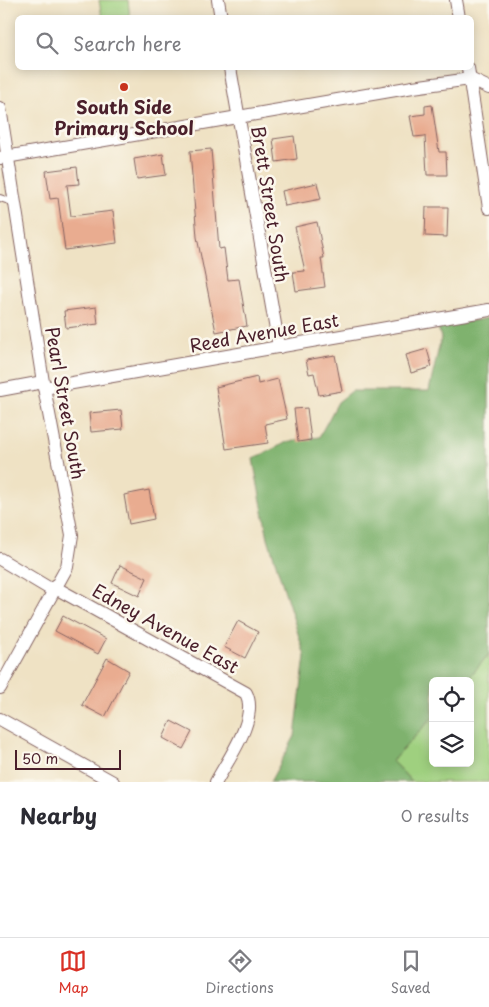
<!DOCTYPE html>
<html lang="en">
<head>
<meta charset="utf-8">
<style>
  :root { --surface:#fff; --page:#f2f2f3; --text:#2b2b33; --muted:#7c7c81; --line:#e1e1e2; --accent:#d93025 }
  body { margin:0; font-family:"Playpen Sans",sans-serif; background:var(--page); color:var(--text) }
  .controls { position:absolute; right:15px; bottom:15px; display:grid; overflow:hidden; border-radius:8px; box-shadow:0 2px 12px #0003 }
  .controls button { width:45px; height:45px; display:grid; place-items:center; padding:0; border:0; border-bottom:1px solid var(--line); background:var(--surface); color:var(--text); font:25px sans-serif }
  .scale { position:absolute; left:15px; bottom:12px; width:106px; box-sizing:border-box; padding-left:5px; border:2px solid #4a1f2b; border-top:0; font-size:14px; line-height:18px; white-space:nowrap; color:#4a1f2b; -webkit-text-stroke:4px #fbf7ec; paint-order:stroke }
  .list { margin:0; padding:0; list-style:none }
  h2 { display:flex; justify-content:space-between; align-items:center; height:65px; margin:0; padding:0 20px; font-size:21px }
  h2 small { font-size:16px; font-weight:400; color:var(--muted) }
  .icon { flex:none; width:28px; height:28px; fill:none; stroke:currentColor; stroke-width:2; stroke-linecap:round; stroke-linejoin:round }
  .map { position:relative; flex:none; width:489px; height:782px; overflow:hidden }
  .search { position:absolute; background:var(--surface); box-shadow:0 2px 12px #0003; left:15px; right:15px; top:15px; height:55px; display:flex; align-items:center; gap:12px; box-sizing:border-box; padding:0 18px; border-radius:8px; color:var(--muted); font-size:19px }
  .sheet { height:155px; background:var(--surface) }
  nav { display:flex; justify-content:space-around; align-items:center; box-sizing:border-box; height:70px; border-top:1px solid var(--line); background:var(--surface); font-size:14px; color:var(--muted) }
  nav a { display:grid; justify-items:center; gap:2px }
  nav .on { color:var(--accent) }
  .map>svg:first-child { display:block }
  .green { fill:#9fd07f; stroke:#747855 }
  .forest { fill:#7fb26e; stroke:#64684c }
  .building { fill:#e9ac90 }
  .lines { fill:none; stroke-linecap:round; stroke-linejoin:round }
  .lane-casing { stroke:#846361; stroke-width:8 }
  .street-casing { stroke:#846361; stroke-width:14 }
  .lane { stroke:#fff; stroke-width:6 }
  .street { stroke:#fff; stroke-width:12 }
  .poi-dot { fill:#c8321e; stroke:#fbf7ec; stroke-width:2 }
  .labels { text-anchor:middle; dominant-baseline:central; stroke-width:5; stroke-linejoin:round; paint-order:stroke }
  .poi-label { font-size:18px; font-weight:bold; fill:#4a1f2b; stroke:#fbf7ec }
  .street-label { font-size:18px; fill:#4a1f2b; stroke:#fbf7ec }
</style>
</head>
<body>
<div class="map">
<svg width="489" height="782" viewBox="0 0 489 782">
  <rect width="100%" height="100%" fill="#fbf7ec"/>
  <filter id="ink" filterUnits="userSpaceOnUse"><feTurbulence type="fractalNoise" baseFrequency=".02" numOctaves="2"/><feDisplacementMap in="SourceGraphic" scale="10" xChannelSelector="R" yChannelSelector="G"/><feConvolveMatrix kernelMatrix="1 2 1 2 8 2 1 2 1" color-interpolation-filters="sRGB"/></filter>
  <filter id="wash" filterUnits="userSpaceOnUse"><feTurbulence type="fractalNoise" baseFrequency=".0096" numOctaves="4" result="noise"/><feDisplacementMap in="SourceGraphic" scale="20" xChannelSelector="R" yChannelSelector="G"/><feGaussianBlur stdDeviation="1.12" result="paint"/><feColorMatrix in="noise" values="0 0 0 0 0 0 0 0 0 0 0 0 0 0 0 0 0 1.4 0 .05"/><feComposite in="paint" operator="in"/></filter>
  <g filter="url(#wash)">
    <rect width="100%" height="100%" fill="#efe2c4"/>
    <g class="green">
      <path d="M 99,0 L 128,0 L 130,17 L 102,17 Z"/>
      <path d="M 489,654 L 489,782 L 412,782 L 392,761 L 433,717 L 433,763 L 470,763 L 470,681 L 466,681 Z"/>
    </g>
    <path class="forest" d="M 489,318 L 489,654 L 466,681 L 433,681 L 433,717 L 392,761 L 412,782 L 270,782 L 295,736 L 305,656 L 268,538 L 253,459 L 287,442 L 319,437 L 338,402 L 352,391 L 429,391 L 441,338 L 438,327 Z"/>
    <g id="blocks">
      <g class="building">
        <path d="M 432,105 L 439,152 L 446,152 L 447,175 L 427,175 L 425,136 L 414,137 L 410,116 L 425,114 L 425,106 Z"/>
        <path d="M 294,136 L 297,159 L 276,162 L 273,139 Z"/>
        <path d="M 211,149 L 219,249 L 224,248 L 228,280 L 239,279 L 247,326 L 216,332 L 197,237 L 190,151 Z"/>
        <path d="M 163,154 L 166,175 L 137,179 L 134,159 Z"/>
        <path d="M 77,167 L 79,184 L 67,185 L 71,216 L 113,211 L 117,243 L 65,250 L 58,198 L 50,199 L 46,171 Z"/>
        <path d="M 317,183 L 321,199 L 285,206 L 282,191 Z"/>
        <path d="M 426,207 L 448,207 L 447,237 L 425,236 Z"/>
        <path d="M 317,222 L 324,258 L 321,258 L 325,287 L 296,291 L 293,272 L 305,271 L 295,227 Z"/>
        <path d="M 96,307 L 98,324 L 66,328 L 64,311 Z"/>
        <path d="M 427,349 L 432,367 L 411,373 L 406,355 Z"/>
        <path d="M 335,355 L 342,391 L 319,395 L 314,373 L 309,374 L 306,360 Z"/>
        <path d="M 257,377 L 258,384 L 278,379 L 287,419 L 265,424 L 268,443 L 226,449 L 216,387 Z"/>
        <path d="M 307,408 L 311,440 L 298,442 L 294,409 Z"/>
        <path d="M 121,410 L 123,429 L 91,432 L 89,413 Z"/>
        <path d="M 149,490 L 154,519 L 129,524 L 124,495 Z"/>
        <path d="M 120,565 L 147,578 L 139,596 L 112,583 Z"/>
        <path d="M 63,616 L 106,639 L 98,654 L 55,631 Z"/>
        <path d="M 238,621 L 258,632 L 245,658 L 224,647 Z"/>
        <path d="M 107,658 L 129,671 L 105,717 L 82,705 Z"/>
        <path d="M 171,721 L 192,732 L 183,749 L 163,738 Z"/>
      </g>
    </g>
  </g>
  <g filter="url(#ink)">
    <use href="#blocks" fill-opacity="0" stroke="#846361" stroke-width="1"/>
    <g class="lines">
      <g class="lane-casing">
        <path id="lane" d="M 0,198 L 15,203"/>
      </g>
      <g class="street-casing">
        <g id="street">
          <path d="M 218,0 L 221,18"/>
          <path d="M 456,0 L 459,18"/>
          <path d="M 230,68 L 279,347"/>
          <path d="M 468,68 L 489,208"/>
          <path d="M 0,108 L 43,382 L 72,535 L 67,567 L 0,688"/>
          <path d="M 0,158 L 413,87 L 470,79 L 489,88"/>
          <path d="M 44,388 L 489,310"/>
          <path d="M 0,390 L 43,382"/>
          <path d="M 0,559 L 52,590"/>
          <path d="M 54,587 L 246,693 C 259,718 228,759 216,782"/>
          <path d="M 0,719 L 113,782"/>
        </g>
      </g>
      <use href="#lane" class="lane"/>
      <use href="#street" class="street"/>
    </g>
  </g>
  <circle class="poi-dot" cx="124" cy="87" r="5"/>
  <g class="labels">
    <g class="poi-label">
      <text x="124" y="106">South Side<tspan x="124" dy="21">Primary School</tspan></text>
    </g>
    <g class="street-label">
      <text transform="translate(271 204) rotate(81)">Brett Street South</text>
      <text transform="translate(264 332) rotate(-10)">Reed Avenue East</text>
      <text transform="translate(66 403) rotate(80)">Pearl Street South</text>
      <text transform="translate(166 628) rotate(29)">Edney Avenue East</text>
    </g>
  </g>
</svg>
<div class="controls">
<button><svg class="icon" aria-label="locate" viewBox="0 0 24 24"><circle cx="12" cy="12" r="6"/><path d="M12 2v4M12 18v4M2 12h4M18 12h4"/></svg></button>
<button><svg class="icon" aria-label="layers" viewBox="0 0 24 24"><path d="M12 4l9 5-9 5-9-5zM3 14l9 5 9-5"/></svg></button>
</div>
<div class="scale">50 m</div>
<div class="search"><svg class="icon" aria-label="search" viewBox="0 0 24 24"><circle cx="10" cy="10" r="6"/><path d="M15 15l6 6"/></svg>Search here</div>
</div>
<section class="sheet">
<h2>Nearby<small>0 results</small></h2>
<ul class="list">
</ul>
</section>
<nav>
<a class="on"><svg class="icon" aria-label="map" viewBox="0 0 24 24"><path d="M3 6l6-2 6 2 6-2v14l-6 2-6-2-6 2zM9 4v14M15 6v14"/></svg>Map</a>
<a><svg class="icon" aria-label="directions" viewBox="0 0 24 24"><path d="M12 3l9 9-9 9-9-9zM9 14v-3h6M13 9l2 2-2 2"/></svg>Directions</a>
<a><svg class="icon" aria-label="saved" viewBox="0 0 24 24"><path d="M7 4h10v16l-5-4-5 4z"/></svg>Saved</a>
</nav>
</body>
</html>
